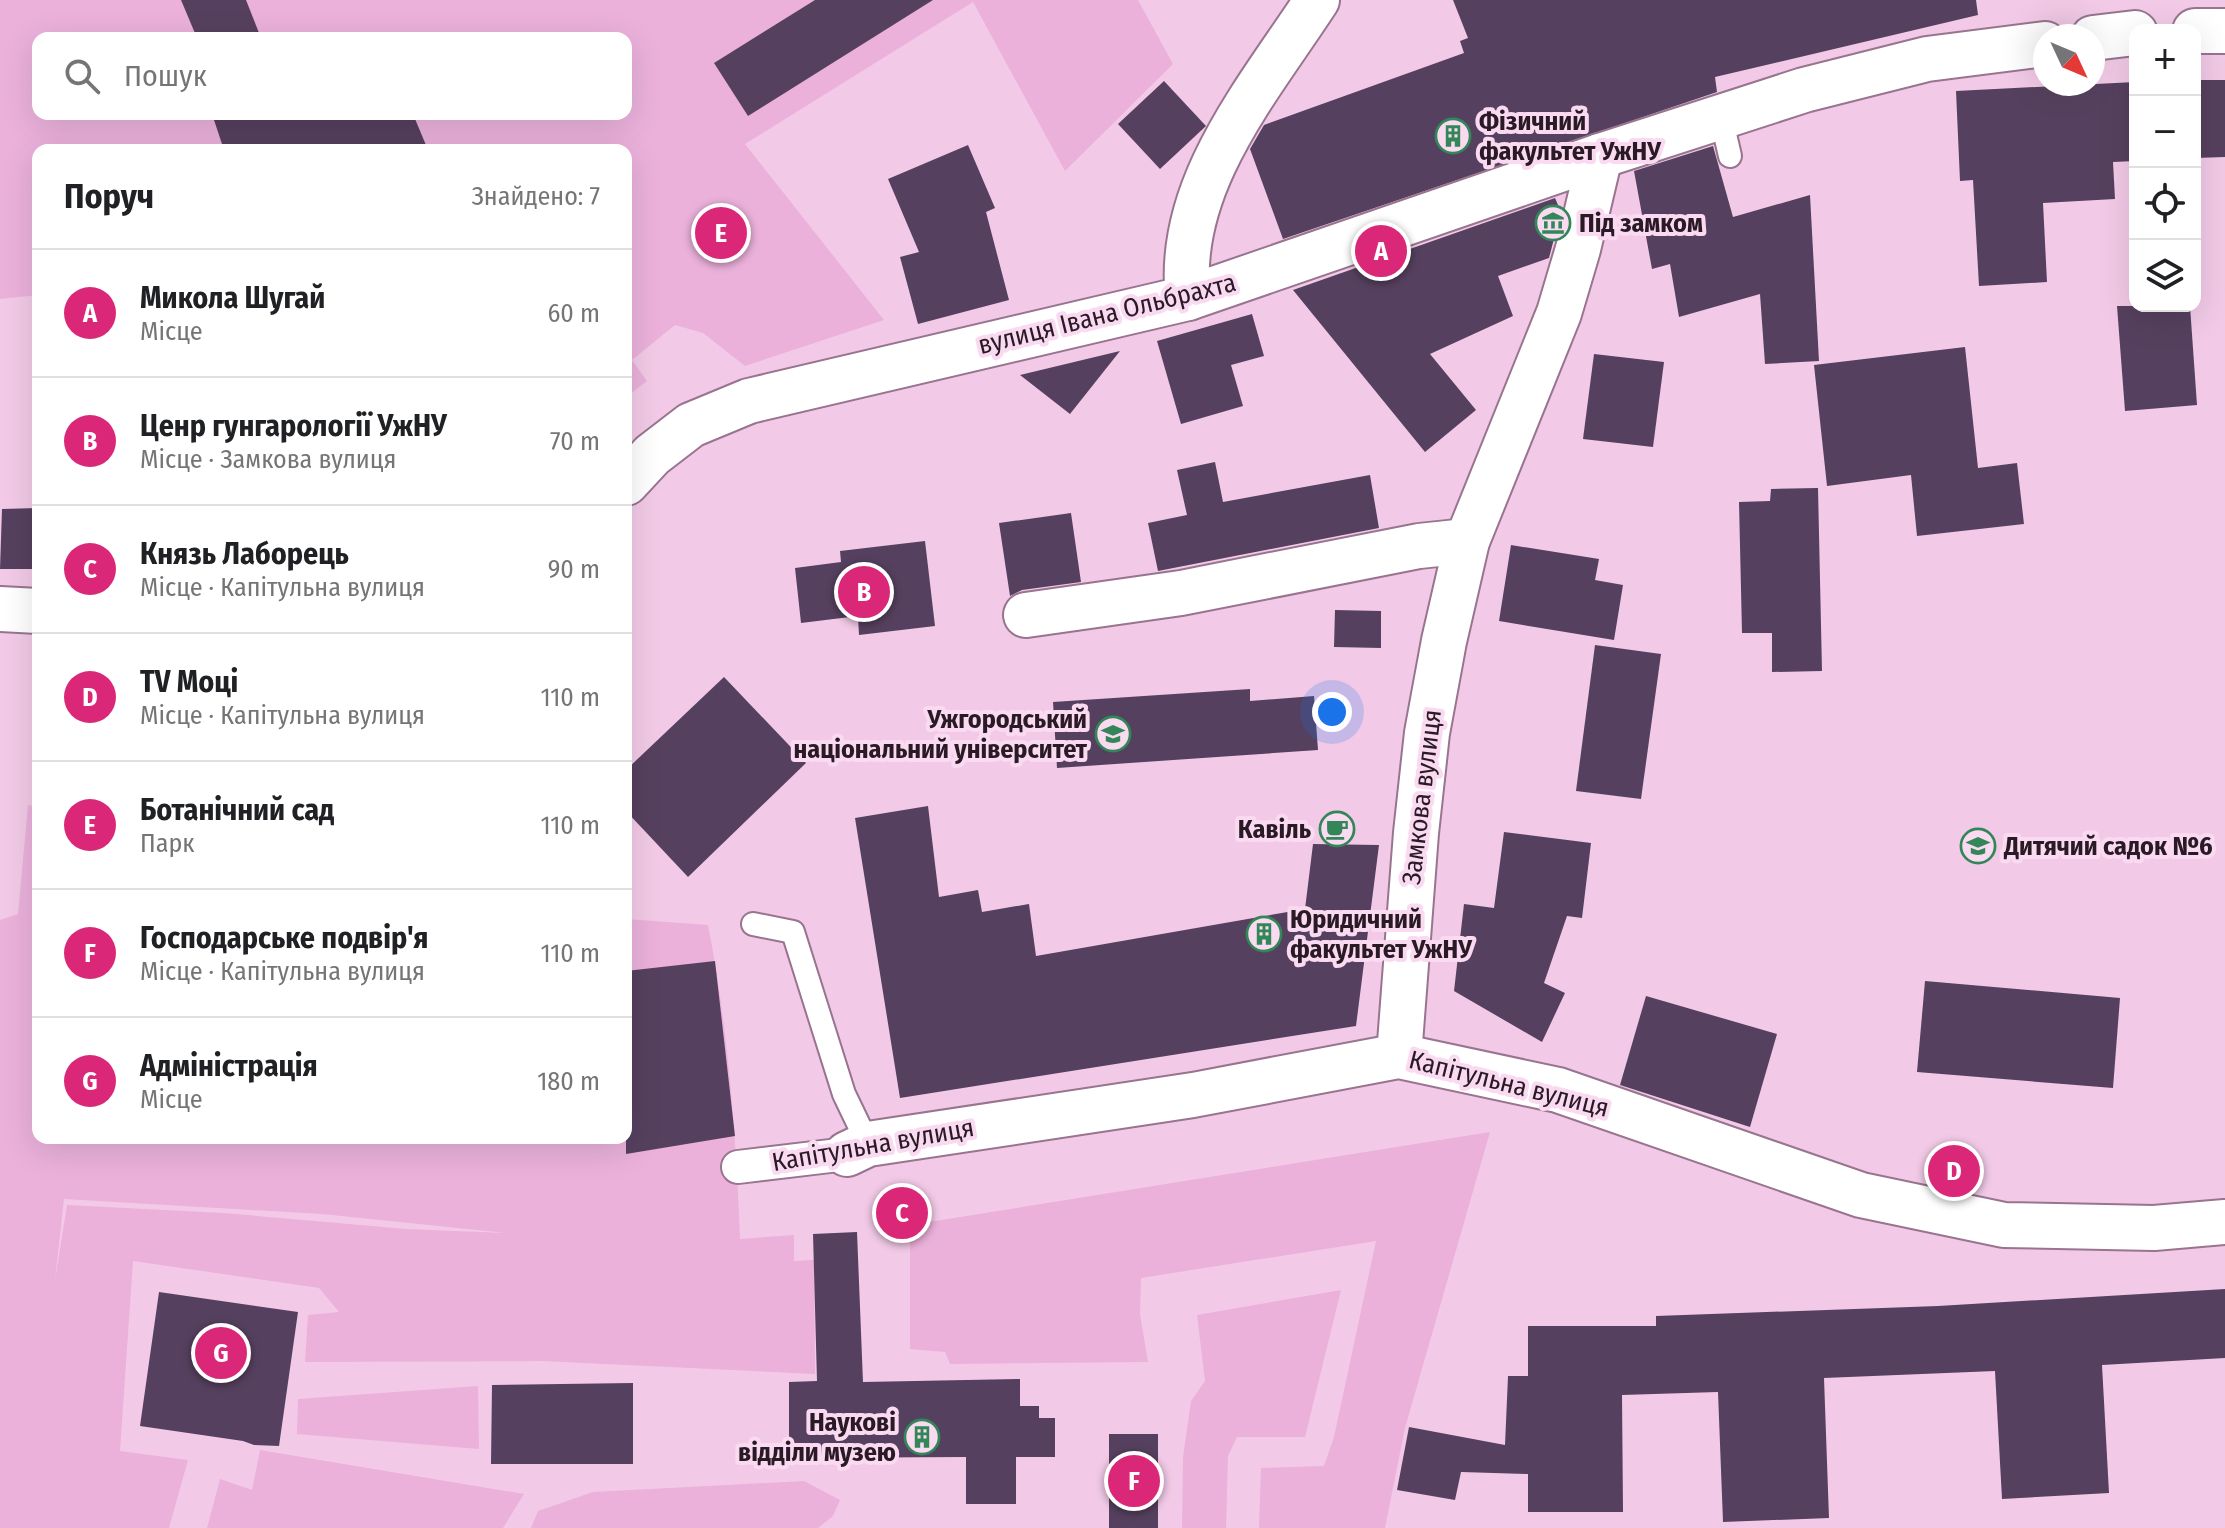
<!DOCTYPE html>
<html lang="uk">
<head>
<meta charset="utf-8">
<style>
  :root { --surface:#fff; --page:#f6f6f6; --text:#202124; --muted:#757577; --line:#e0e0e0; --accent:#db2777 }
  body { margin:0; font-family:"Fira Sans Condensed",sans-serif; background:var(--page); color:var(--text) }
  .controls { position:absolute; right:24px; top:24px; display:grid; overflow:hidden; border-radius:16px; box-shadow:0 8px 32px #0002 }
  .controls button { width:72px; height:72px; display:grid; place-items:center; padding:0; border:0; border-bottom:2px solid var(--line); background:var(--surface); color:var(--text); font:40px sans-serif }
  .compass { position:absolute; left:2033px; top:24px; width:72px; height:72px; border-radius:50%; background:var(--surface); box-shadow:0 8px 32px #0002; rotate:134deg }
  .you { position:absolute; left:1332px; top:712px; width:28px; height:28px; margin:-20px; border:6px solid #fff; border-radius:50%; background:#1a73e8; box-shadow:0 0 0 12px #1a73e833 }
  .badge { display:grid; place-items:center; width:52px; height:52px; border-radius:50%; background:var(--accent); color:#fff; font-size:26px; font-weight:700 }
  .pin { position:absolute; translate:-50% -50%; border:4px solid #fff; box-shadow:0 2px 8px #0006 }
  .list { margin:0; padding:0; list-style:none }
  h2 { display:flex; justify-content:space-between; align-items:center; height:104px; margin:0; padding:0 32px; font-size:34px }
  h2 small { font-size:26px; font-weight:400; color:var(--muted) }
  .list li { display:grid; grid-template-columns:52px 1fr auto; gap:24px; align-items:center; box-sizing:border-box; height:128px; padding:0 32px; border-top:2px solid var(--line) }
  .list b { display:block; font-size:30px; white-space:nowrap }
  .list p { margin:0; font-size:26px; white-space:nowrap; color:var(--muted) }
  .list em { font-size:26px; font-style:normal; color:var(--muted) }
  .icon { flex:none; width:44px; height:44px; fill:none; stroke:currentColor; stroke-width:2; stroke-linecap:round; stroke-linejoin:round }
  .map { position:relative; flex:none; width:2225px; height:1528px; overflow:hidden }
  .search { position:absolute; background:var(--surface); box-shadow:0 8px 32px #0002; left:32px; top:32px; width:600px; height:88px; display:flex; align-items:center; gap:20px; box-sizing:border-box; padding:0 28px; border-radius:16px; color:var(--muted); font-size:30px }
  .panel { position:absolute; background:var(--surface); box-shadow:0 8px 32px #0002; left:32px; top:144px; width:600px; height:1000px; border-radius:16px }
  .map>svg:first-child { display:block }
  .green { fill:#ebb1db; fill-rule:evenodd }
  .building { fill:#56405f }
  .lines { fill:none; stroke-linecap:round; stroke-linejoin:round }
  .service-casing { stroke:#98748f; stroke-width:26 }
  .pedestrian-casing { stroke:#98748f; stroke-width:36 }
  .minor-casing { stroke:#98748f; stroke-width:48 }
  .service { stroke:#fff; stroke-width:22 }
  .pedestrian { stroke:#fff; stroke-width:32 }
  .minor { stroke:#fff; stroke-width:44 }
  .labels { text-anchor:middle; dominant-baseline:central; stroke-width:8; stroke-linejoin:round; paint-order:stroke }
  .poi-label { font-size:26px; font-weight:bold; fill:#291a25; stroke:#fadaf1; text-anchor:start }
  .street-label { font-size:26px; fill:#291a25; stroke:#fadaf1 }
</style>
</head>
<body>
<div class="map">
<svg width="2225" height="1528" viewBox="0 0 2225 1528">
  <rect width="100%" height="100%" fill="#f2cae7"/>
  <g class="green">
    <path d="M 0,0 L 1138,0 L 1173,64 L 1065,171 L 973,2 L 745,144 L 884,320 L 745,366 L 703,333 L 675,325 L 632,360 L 647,381 L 626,397 L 626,150 L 38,150 L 38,295 L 0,299 ZM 38,38 L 626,38 L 626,114 L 38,114 Z"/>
    <path d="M 28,805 L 38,807 L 38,1138 L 626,1138 L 626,919 L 708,925 C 728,1027 736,1134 740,1239 L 794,1235 L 794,1261 L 814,1260 L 815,1374 L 542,1361 L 305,1362 L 308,1315 L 339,1312 L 319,1288 L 133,1261 L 120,1451 L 188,1460 L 169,1528 L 0,1528 L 0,920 L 18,914 ZM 64,1199 L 322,1214 L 506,1233 L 406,1229 L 224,1213 L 67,1205 L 55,1280 Z"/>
    <path d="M 1490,1132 L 1405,1428 L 1385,1528 L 1259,1528 L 1261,1468 L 1324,1466 L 1334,1437 L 1376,1241 L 1141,1278 L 1140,1314 L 1148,1362 L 950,1364 L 945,1352 L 910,1349 L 910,1225 Z"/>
    <path d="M 1341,1290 L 1305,1437 L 1237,1437 L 1228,1456 L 1226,1528 L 1182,1528 L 1183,1457 L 1191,1401 L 1205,1381 L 1197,1315 Z"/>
    <path d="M 478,1386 L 479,1449 L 297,1434 L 298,1399 Z"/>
    <path d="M 260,1450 L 524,1494 L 503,1528 L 207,1528 L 220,1479 L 252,1490 Z"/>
    <path d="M 804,1481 L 840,1500 L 833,1516 L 818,1528 L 531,1528 L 538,1511 L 593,1492 Z"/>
  </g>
  <g class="building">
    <path d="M 181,0 L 246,0 L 261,38 L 197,38 Z"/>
    <path d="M 815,0 L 933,0 L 748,116 L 714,63 Z"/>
    <path d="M 1453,0 L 1976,0 L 1978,15 L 1715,77 L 1717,92 L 1283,239 L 1250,149 L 1264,125 L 1464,53 L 1460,41 L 1468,38 Z"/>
    <path d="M 2195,80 L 2225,80 L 2225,157 L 2195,158 Z"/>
    <path d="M 1164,81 L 1206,126 L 1160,169 L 1118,124 Z"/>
    <path d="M 2135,82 L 2135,161 L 2113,162 L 2115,199 L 2043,203 L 2047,282 L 1979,286 L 1973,180 L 1960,181 L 1956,91 Z"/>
    <path d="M 212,114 L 413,114 L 428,150 L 224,150 Z"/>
    <path d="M 968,145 L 995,208 L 986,212 L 1009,300 L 918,324 L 900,257 L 919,252 L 888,179 Z"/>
    <path d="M 1713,146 L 1733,217 L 1810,195 L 1819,361 L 1765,364 L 1760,294 L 1679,317 L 1670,264 L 1652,269 L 1634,171 Z"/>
    <path d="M 1555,198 L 1561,212 L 1549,258 L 1498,276 L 1513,316 L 1430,354 L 1476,410 L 1425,452 L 1293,290 Z"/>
    <path d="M 2117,306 L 2190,306 L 2197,405 L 2125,411 Z"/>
    <path d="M 1252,314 L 1264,356 L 1231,365 L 1243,406 L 1181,424 L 1157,341 Z"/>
    <path d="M 1965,347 L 1978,468 L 2017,463 L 2024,524 L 1917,536 L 1911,475 L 1827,486 L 1814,365 Z"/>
    <path d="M 1120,351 L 1070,414 L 1020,375 Z"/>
    <path d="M 1594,354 L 1664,362 L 1653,447 L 1583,439 Z"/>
    <path d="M 1215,462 L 1223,502 L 1370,475 L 1379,528 L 1158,571 L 1148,523 L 1187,515 L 1177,470 Z"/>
    <path d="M 1818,488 L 1822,671 L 1772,672 L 1772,633 L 1742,633 L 1739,502 L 1770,501 L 1771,489 Z"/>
    <path d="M 38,508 L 38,569 L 0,569 L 2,509 Z"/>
    <path d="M 1071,513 L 1081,582 L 1022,590 L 1010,596 L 999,523 Z"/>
    <path d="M 925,541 L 935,626 L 859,635 L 858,616 L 801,623 L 795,568 L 841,562 L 840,551 Z"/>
    <path d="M 1511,545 L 1599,559 L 1595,580 L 1623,585 L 1614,640 L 1499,621 Z"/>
    <path d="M 1335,610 L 1381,611 L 1381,648 L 1334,647 Z"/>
    <path d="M 1595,645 L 1661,654 L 1641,799 L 1576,791 Z"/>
    <path d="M 724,677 L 806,763 L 688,877 L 626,811 L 626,770 Z"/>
    <path d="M 1250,689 L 1250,701 L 1314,696 L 1318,750 L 1057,768 L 1053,702 Z"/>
    <path d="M 928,806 L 939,897 L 978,890 L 982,912 L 1029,904 L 1036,956 L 1305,909 L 1313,844 L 1379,845 L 1356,1026 L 900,1098 L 855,818 Z"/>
    <path d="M 1504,832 L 1591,843 L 1582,918 L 1567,916 L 1544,983 L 1565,993 L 1542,1042 L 1454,991 L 1464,904 L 1494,908 Z"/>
    <path d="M 715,961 L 735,1136 L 626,1154 L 626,971 Z"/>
    <path d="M 1925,981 L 2120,998 L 2113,1088 L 1917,1072 Z"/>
    <path d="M 1646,996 L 1777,1034 L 1750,1127 L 1620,1085 Z"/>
    <path d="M 857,1232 L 863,1382 L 1020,1379 L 1020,1406 L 1039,1406 L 1039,1418 L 1055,1418 L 1055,1457 L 1016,1457 L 1016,1504 L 966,1504 L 966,1457 L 789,1458 L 789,1382 L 817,1381 L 813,1234 Z"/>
    <path d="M 2225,1289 L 2225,1358 L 2102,1365 L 2109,1493 L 2002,1499 L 1995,1371 L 1824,1378 L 1829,1518 L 1723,1522 L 1718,1392 L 1622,1395 L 1623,1512 L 1528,1512 L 1528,1474 L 1461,1472 L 1455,1500 L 1397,1490 L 1409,1427 L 1505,1445 L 1508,1376 L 1528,1376 L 1528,1326 L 1656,1326 L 1656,1316 L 1938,1306 Z"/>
    <path d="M 159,1292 L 298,1312 L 279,1446 L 254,1445 L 243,1441 L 140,1426 Z"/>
    <path d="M 633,1383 L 633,1464 L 491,1464 L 492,1385 Z"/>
    <rect x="1109" y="1434" width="49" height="94"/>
  </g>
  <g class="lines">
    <g class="service-casing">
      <g id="service">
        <path d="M 1721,117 L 1730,156"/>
        <path d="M 753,924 L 793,932 L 844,1094 L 868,1144"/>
      </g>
    </g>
    <g class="pedestrian-casing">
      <path id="pedestrian" d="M 738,1167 L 847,1154"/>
    </g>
    <g class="minor-casing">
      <g id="minor">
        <path d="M 2195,31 L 2225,31"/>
        <path d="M 2093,38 L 2135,33"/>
        <path d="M 1188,298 C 1175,186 1259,89 1317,0"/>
        <path d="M 626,483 L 652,455 L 691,425 L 749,401 L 1188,298 L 1600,156 L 1804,90 L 1927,59 L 2045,44"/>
        <path d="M 0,609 L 38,611"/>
        <path d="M 1026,615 L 1181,593 L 1419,546 L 1467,541"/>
        <path d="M 1399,1056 L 1416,833 L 1427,733 L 1444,641 L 1467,541 L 1559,313 L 1578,249 L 1600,156"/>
        <path d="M 847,1154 L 868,1144 L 1193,1095 L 1399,1056 L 1558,1090 L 1861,1195 L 2004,1225 L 2154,1228 L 2225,1222"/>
      </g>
    </g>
    <use href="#service" class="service"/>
    <use href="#pedestrian" class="pedestrian"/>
    <use href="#minor" class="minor"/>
  </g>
  <defs>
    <g id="building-ring" transform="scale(1.8)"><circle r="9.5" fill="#fadaf1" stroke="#328658" stroke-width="1.5"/><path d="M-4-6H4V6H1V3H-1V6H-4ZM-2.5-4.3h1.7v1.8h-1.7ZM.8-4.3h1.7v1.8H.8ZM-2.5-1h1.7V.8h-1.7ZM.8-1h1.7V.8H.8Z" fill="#328658"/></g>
    <g id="museum-ring" transform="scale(1.8)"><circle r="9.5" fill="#fadaf1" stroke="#328658" stroke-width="1.5"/><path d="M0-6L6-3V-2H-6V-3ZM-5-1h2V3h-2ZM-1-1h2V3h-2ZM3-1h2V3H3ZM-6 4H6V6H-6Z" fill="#328658"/></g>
    <g id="university-ring" transform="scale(1.8)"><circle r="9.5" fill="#fadaf1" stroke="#328658" stroke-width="1.5"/><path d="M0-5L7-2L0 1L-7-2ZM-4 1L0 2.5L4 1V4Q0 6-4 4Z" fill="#328658"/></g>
    <g id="cafe-ring" transform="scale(1.8)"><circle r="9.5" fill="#fadaf1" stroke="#328658" stroke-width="1.5"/><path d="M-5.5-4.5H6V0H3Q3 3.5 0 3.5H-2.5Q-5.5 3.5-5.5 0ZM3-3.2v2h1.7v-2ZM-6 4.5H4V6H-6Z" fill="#328658"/></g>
    <g id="school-ring" transform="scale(1.8)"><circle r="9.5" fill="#fadaf1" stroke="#328658" stroke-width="1.5"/><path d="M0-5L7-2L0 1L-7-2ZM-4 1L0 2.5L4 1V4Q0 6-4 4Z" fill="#328658"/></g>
  </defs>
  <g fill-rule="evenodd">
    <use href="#building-ring" x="1453" y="136"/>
    <use href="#museum-ring" x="1553" y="223"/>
    <use href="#university-ring" x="1113" y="734"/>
    <use href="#cafe-ring" x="1337" y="829"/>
    <use href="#school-ring" x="1978" y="846"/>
    <use href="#building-ring" x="1264" y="934"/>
    <use href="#building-ring" x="922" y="1437"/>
  </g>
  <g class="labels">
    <g class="poi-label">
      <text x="1479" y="121">Фізичний<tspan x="1479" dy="30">факультет УжНУ</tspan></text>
      <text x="1579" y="223">Під замком</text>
      <text x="1087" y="719" text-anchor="end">Ужгородський<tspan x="1087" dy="30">національний університет</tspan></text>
      <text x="1311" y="829" text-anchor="end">Кавіль</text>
      <text x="2004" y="846">Дитячий садок №6</text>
      <text x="1290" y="919">Юридичний<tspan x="1290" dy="30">факультет УжНУ</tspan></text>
      <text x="896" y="1422" text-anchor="end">Наукові<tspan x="896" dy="30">відділи музею</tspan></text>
    </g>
    <g class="street-label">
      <text transform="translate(1107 314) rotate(-14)">вулиця Івана Ольбрахта</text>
      <text transform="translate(1422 797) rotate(-83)">Замкова вулиця</text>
      <text transform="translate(1509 1084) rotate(14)">Капітульна вулиця</text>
      <text transform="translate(873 1145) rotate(-10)">Капітульна вулиця</text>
    </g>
  </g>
</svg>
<div class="controls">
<button>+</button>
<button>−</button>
<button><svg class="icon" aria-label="locate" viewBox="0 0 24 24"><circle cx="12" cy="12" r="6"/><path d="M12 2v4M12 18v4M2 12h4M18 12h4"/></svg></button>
<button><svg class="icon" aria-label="layers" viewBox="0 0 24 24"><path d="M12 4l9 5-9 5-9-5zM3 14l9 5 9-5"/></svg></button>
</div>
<svg class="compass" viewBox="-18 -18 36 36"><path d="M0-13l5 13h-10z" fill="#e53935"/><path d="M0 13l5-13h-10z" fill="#757577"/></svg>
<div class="you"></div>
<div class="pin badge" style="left:1381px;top:251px">A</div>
<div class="pin badge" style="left:864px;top:592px">B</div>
<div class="pin badge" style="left:902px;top:1213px">C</div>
<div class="pin badge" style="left:1954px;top:1171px">D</div>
<div class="pin badge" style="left:721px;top:233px">E</div>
<div class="pin badge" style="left:1134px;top:1481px">F</div>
<div class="pin badge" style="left:221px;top:1353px">G</div>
<div class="search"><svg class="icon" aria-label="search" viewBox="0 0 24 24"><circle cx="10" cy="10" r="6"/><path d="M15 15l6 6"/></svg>Пошук</div>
<section class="panel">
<h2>Поруч<small>Знайдено: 7</small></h2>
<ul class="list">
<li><span class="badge">A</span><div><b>Микола Шугай</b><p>Місце</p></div><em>60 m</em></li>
<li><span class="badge">B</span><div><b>Ценр гунгарології УжНУ</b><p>Місце · Замкова вулиця</p></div><em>70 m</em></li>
<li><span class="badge">C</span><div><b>Князь Лаборець</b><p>Місце · Капітульна вулиця</p></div><em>90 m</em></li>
<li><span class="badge">D</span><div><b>TV Моці</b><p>Місце · Капітульна вулиця</p></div><em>110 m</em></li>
<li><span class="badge">E</span><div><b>Ботанічний сад</b><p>Парк</p></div><em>110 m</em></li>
<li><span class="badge">F</span><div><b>Господарське подвір'я</b><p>Місце · Капітульна вулиця</p></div><em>110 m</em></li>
<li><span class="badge">G</span><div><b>Адміністрація</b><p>Місце</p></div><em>180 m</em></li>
</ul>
</section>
</div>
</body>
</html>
